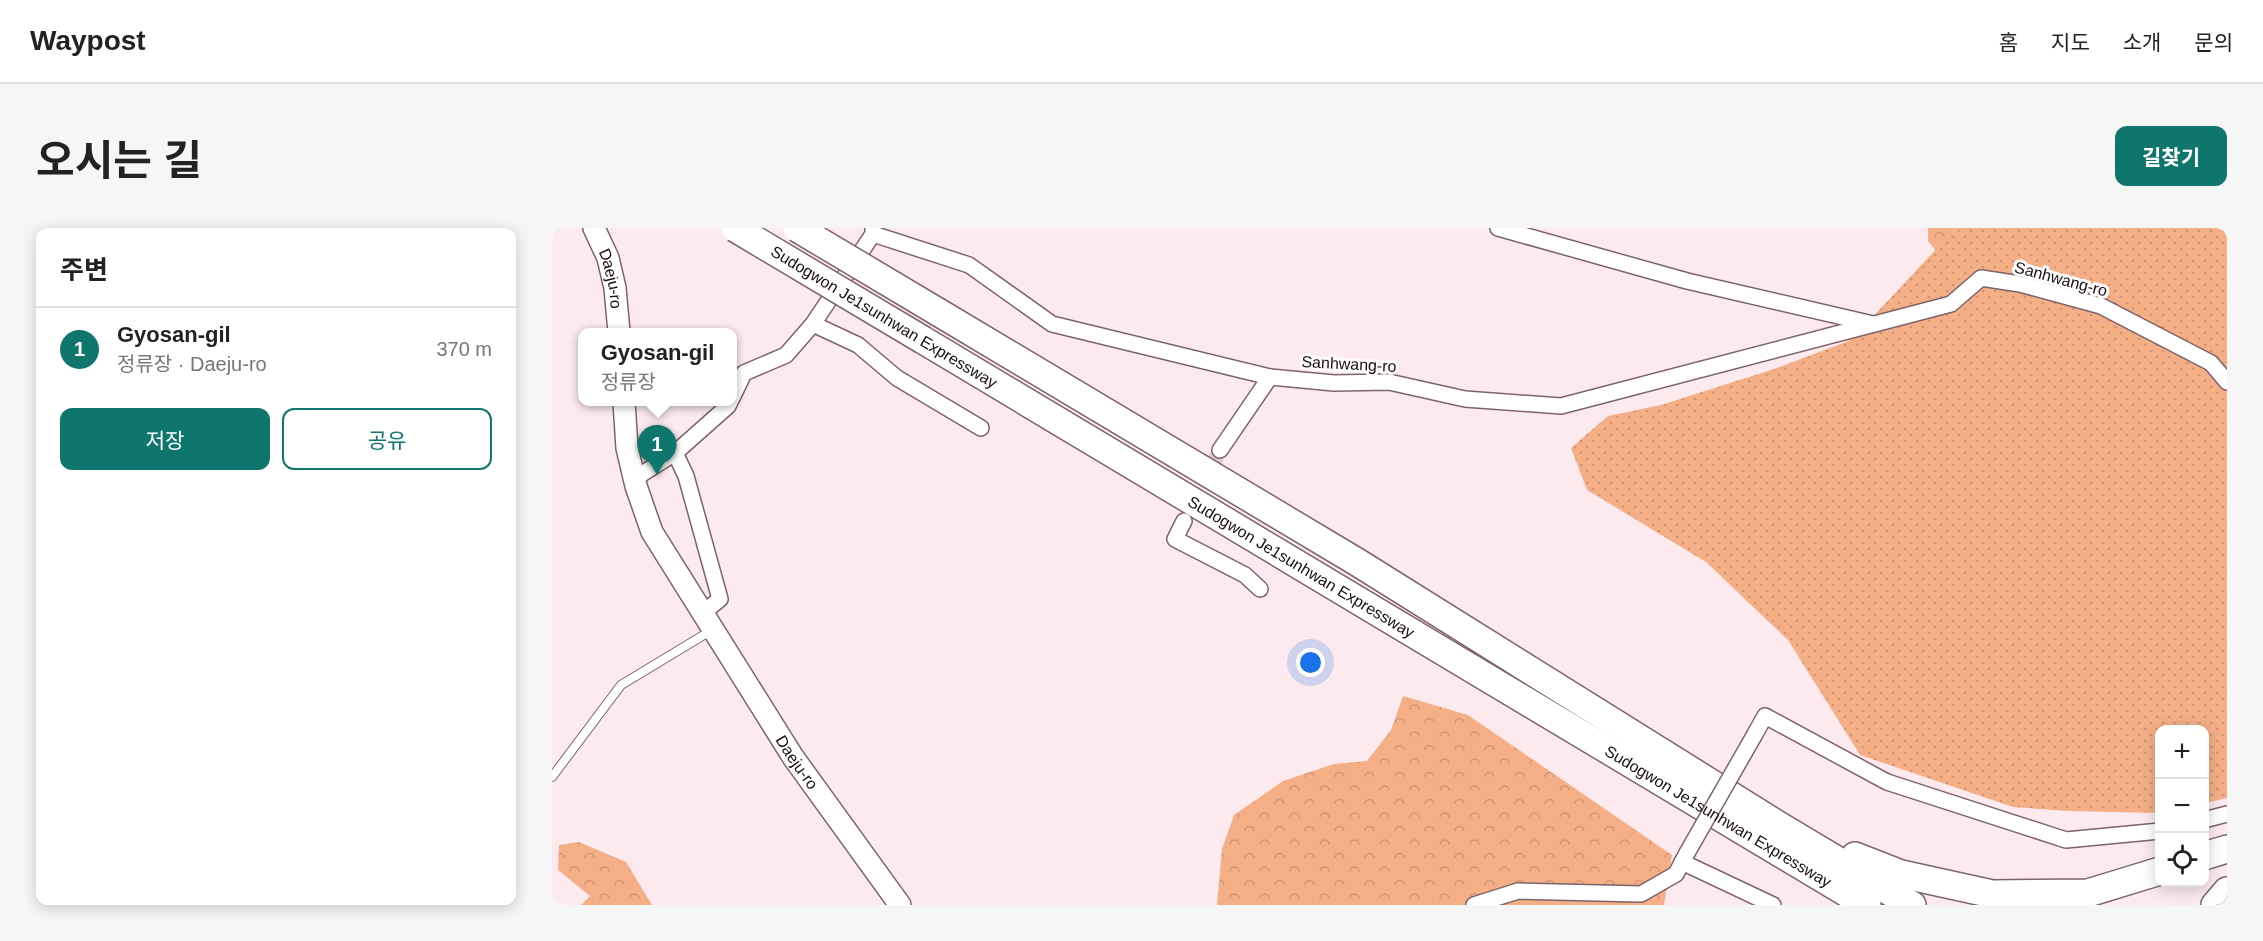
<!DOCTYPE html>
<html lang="ko">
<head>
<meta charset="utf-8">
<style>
  :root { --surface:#fff; --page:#f6f6f6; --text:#222; --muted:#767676; --line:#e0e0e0; --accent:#0f766e }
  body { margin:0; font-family:Helvetica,"Noto Sans KR",sans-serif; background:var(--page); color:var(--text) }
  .controls { position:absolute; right:18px; bottom:18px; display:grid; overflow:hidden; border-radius:12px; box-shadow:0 3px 15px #0003 }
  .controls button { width:54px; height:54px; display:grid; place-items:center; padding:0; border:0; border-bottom:2px solid var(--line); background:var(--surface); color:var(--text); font:30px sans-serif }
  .you { position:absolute; left:759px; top:435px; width:21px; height:21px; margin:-15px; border:4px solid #fff; border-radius:50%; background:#1a73e8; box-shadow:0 0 0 9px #1a73e833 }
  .badge { display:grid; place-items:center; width:39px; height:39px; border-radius:50%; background:var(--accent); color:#fff; font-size:20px; font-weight:700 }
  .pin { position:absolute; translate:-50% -50px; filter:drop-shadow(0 2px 3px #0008) }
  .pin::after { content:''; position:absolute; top:32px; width:21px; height:18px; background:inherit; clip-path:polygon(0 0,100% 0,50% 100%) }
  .popup { position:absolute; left:26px; top:100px; width:159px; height:78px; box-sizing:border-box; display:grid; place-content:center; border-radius:12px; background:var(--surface); filter:drop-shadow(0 2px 4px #0005); font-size:20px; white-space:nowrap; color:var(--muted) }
  .popup b { font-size:22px; color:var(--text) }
  .popup::after { content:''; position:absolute; left:50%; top:100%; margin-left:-12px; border:12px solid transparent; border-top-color:var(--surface) }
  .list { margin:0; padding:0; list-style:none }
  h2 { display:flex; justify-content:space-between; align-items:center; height:78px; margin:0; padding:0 24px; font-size:26px }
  h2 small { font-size:20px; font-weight:400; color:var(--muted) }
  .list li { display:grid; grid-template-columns:39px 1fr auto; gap:18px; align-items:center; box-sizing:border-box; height:84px; padding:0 24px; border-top:2px solid var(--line) }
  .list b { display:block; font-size:22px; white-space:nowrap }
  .list p { margin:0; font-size:20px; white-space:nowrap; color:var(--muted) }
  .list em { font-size:20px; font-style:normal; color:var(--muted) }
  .actions { display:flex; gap:12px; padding:18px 24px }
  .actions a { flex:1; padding:14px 0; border:2px solid var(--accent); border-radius:12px; text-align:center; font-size:21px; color:var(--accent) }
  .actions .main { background:var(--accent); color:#fff }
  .icon { flex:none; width:33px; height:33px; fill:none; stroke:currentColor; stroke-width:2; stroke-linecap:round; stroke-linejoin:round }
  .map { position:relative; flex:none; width:1675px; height:677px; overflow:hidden; border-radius:12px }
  header { display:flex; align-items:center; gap:36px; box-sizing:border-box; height:84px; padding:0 30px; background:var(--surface); border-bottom:2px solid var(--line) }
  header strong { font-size:28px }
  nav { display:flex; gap:33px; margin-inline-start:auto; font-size:21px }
  .intro { display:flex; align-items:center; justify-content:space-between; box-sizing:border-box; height:144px; padding:0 36px }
  h1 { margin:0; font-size:42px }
  .button { padding:15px 27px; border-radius:12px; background:var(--accent); color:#fff; font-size:21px; font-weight:700 }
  main { display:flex; gap:36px; padding:0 36px }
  aside { flex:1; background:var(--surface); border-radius:12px; box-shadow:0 3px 15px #0003 }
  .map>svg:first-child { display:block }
  .grass { fill:url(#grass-dots) }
  .forest { fill:url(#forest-crowns) }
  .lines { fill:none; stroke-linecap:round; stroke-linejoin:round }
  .street-tunnel { stroke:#dbc9cd; stroke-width:15; stroke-dasharray:15 8; stroke-linecap:butt }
  .lane-casing { stroke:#7d636a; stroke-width:10 }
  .street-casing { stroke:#7d636a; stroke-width:18 }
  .secondary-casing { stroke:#7d636a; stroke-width:24 }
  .highway-casing { stroke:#7d636a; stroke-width:30 }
  .lane { stroke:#fff; stroke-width:8 }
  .street { stroke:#fff; stroke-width:15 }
  .secondary { stroke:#fff; stroke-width:21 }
  .highway { stroke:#fff; stroke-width:27 }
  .street-bridge-casing { stroke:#7d636a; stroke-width:18; stroke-linecap:butt }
  .highway-bridge-casing { stroke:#7d636a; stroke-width:30; stroke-linecap:butt }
  .street-bridge { stroke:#fff; stroke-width:15 }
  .highway-bridge { stroke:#fff; stroke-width:27 }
  .labels { text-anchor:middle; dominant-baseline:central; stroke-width:6; stroke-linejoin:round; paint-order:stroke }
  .street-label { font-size:16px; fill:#190f12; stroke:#fcfcfc }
</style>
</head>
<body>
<header>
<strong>Waypost</strong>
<nav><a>홈</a><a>지도</a><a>소개</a><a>문의</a></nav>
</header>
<div class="intro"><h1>오시는 길</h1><a class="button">길찾기</a></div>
<main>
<aside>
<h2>주변<small></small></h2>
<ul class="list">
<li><span class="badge">1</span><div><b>Gyosan-gil</b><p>정류장 · Daeju-ro</p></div><em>370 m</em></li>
</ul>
<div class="actions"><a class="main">저장</a><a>공유</a></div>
</aside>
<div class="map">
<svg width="1675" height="677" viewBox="0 0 1675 677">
  <defs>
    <pattern id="grass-dots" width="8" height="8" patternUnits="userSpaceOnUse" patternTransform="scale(1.5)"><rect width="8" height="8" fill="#f4af87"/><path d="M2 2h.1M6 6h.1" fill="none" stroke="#d19574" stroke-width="1.8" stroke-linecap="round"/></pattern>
    <pattern id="forest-crowns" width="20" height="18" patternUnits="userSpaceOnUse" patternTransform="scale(1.5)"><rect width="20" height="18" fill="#f4af87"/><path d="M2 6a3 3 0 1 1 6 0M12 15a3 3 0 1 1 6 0" fill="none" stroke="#d19574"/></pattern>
  </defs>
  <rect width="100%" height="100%" fill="#fdeaee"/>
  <path class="grass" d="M 1404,0 L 1675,0 L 1675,570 L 1653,575 L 1652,502 L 1608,502 L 1607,585 L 1516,583 L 1461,579 L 1308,527 L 1236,412 L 1154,334 L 1035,262 L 1019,220 L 1056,188 L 1109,177 L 1219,142 L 1299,112 Z"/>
  <g class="forest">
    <path d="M 1376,0 L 1404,0 L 1384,23 L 1376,13 Z"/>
    <path d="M 851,468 L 916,487 L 1120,627 L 1112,677 L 665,677 L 670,621 L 682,587 L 731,553 L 782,536 L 815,533 L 839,502 Z"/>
    <path d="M 27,614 L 74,634 L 100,677 L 29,677 L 38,668 L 6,642 L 7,617 Z"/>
  </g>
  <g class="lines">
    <path class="street-tunnel" d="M 639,279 L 668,222"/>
    <g class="lane-casing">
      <path id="lane" d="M 0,549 L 69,457 L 160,402"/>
    </g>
    <g class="street-casing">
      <g id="street">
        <path d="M 946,0 L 1135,53 L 1321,96"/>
        <path d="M 321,6 L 417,37 L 500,96 L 718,149 L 782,155 L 837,154 L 913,171 L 1009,178 L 1399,76 L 1429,50 L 1468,56 L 1549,78 L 1659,135 L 1675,154"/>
        <path d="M 261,96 L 306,117 L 345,150 L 429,200"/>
        <path d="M 180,170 L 192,145 L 234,127 L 261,96 L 321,6 L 321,0"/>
        <path d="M 668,222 L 718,149"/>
        <path d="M 123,225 L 134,248 L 168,371 L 151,385"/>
        <path d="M 82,251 L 123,225 L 176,178 L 178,174"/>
        <path d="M 632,293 L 623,311 L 693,347 L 708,361"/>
        <path d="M 1203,506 L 1213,488 L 1335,554 L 1514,612 L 1608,603"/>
        <path d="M 1652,592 L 1675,586"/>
        <path d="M 1130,634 L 1221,677"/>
        <path d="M 922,677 L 966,663 L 1089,666 L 1124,646 L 1135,625"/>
      </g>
    </g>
    <g class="secondary-casing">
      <g id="secondary">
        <path id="s1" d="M 42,0 L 56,30 L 63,60 L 67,104"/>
        <path id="s2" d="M 72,174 L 75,220 L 84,258 L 100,304 L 241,529 L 348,677"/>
      </g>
    </g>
    <g class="highway-casing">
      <g id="highway">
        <path d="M 386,84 L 805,334 L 1226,597 L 1360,677"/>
        <path id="s3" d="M 371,112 L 1315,677"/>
        <path d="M 1303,628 L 1349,646 L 1440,666 L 1536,665 L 1608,643"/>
        <path d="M 1652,628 L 1675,621"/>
        <path d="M 1663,677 L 1675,663"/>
      </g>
    </g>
    <use href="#lane" class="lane"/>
    <use href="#street" class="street"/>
    <use href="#secondary" class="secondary"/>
    <use href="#highway" class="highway"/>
    <g class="street-bridge-casing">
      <path id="street-bridge" d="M 1135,625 L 1203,506"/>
    </g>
    <g class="highway-bridge-casing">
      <g id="highway-bridge">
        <path d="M 183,0 L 371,112"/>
        <path d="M 245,0 L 386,84"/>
      </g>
    </g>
    <use href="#street-bridge" class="street-bridge"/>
    <use href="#highway-bridge" class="highway-bridge"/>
  </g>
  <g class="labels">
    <g class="street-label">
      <text stroke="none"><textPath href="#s1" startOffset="54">Daeju-ro</textPath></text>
      <text transform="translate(1509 51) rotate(15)">Sanhwang-ro</text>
      <text transform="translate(332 89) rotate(31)">Sudogwon Je1sunhwan Expressway</text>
      <text transform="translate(797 136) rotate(3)">Sanhwang-ro</text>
      <text stroke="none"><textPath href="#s3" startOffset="441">Sudogwon Je1sunhwan Expressway</textPath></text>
      <text stroke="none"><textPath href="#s2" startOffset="406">Daeju-ro</textPath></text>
      <text stroke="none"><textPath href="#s3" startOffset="927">Sudogwon Je1sunhwan Expressway</textPath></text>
    </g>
  </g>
</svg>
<div class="controls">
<button>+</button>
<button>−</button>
<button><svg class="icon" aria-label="locate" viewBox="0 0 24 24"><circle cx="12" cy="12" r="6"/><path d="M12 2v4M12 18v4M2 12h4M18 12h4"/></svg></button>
</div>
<div class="you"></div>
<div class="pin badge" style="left:105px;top:247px">1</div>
<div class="popup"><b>Gyosan-gil</b>정류장</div>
</div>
</main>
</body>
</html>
